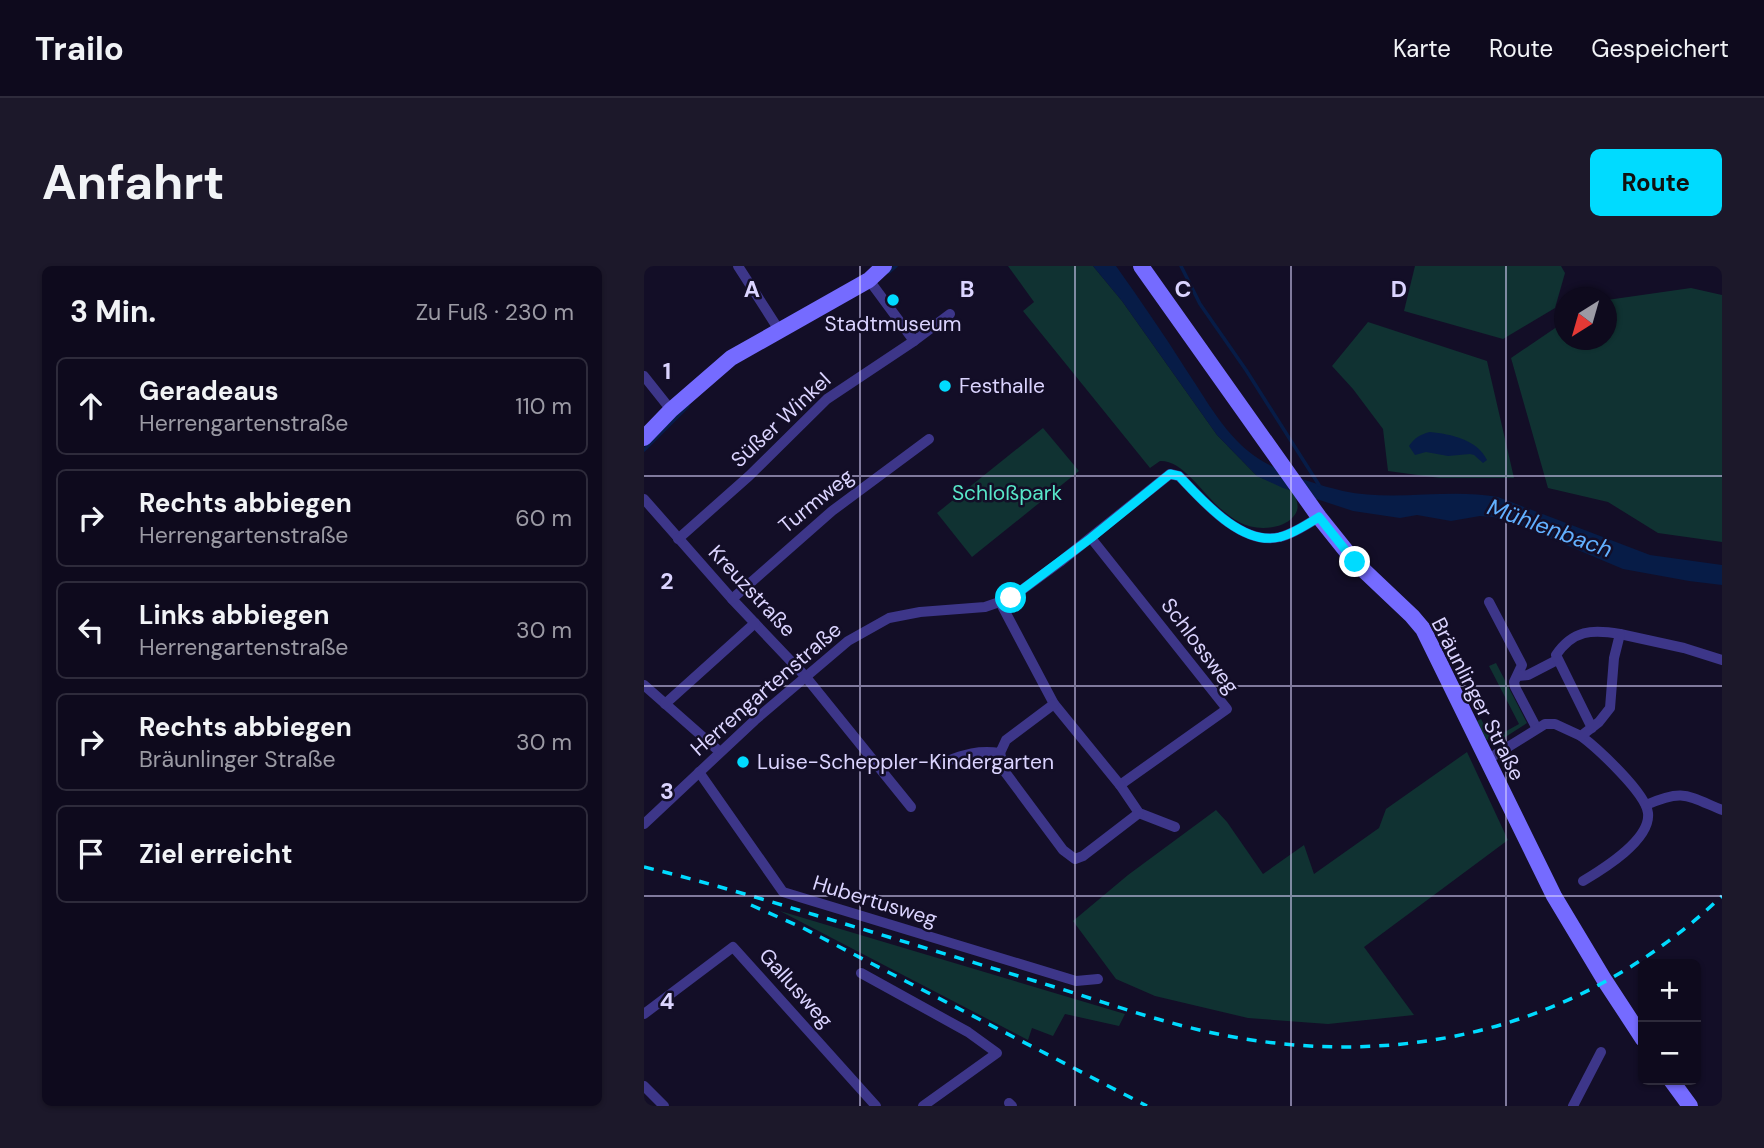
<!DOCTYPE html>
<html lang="de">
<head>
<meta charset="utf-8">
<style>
  :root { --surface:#0e0a1d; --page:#1c182a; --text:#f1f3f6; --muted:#9b9aa4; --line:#2e2b3b; --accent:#00dbff }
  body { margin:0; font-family:"DM Sans",sans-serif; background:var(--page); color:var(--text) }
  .controls { position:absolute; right:21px; bottom:21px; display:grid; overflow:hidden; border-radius:10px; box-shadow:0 2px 5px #0004 }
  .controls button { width:63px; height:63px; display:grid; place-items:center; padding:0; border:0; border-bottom:2px solid var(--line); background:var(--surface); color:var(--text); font:35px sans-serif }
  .compass { position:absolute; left:910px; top:21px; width:63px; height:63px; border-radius:50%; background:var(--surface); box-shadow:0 2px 5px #0004; rotate:217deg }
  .stop { position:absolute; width:21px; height:21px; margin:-16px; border:5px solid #00dbff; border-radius:50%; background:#fff }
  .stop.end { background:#00dbff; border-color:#fff; box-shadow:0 2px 7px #0008 }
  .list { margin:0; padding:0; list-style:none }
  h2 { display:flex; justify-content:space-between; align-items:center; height:91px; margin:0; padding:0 28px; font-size:30px }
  h2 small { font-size:23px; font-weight:400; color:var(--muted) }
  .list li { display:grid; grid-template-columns:46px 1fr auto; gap:21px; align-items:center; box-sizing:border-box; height:98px; margin:0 14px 14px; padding:0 14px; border:2px solid var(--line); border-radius:10px }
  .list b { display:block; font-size:26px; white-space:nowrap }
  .list p { margin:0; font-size:23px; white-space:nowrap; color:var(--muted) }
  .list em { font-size:23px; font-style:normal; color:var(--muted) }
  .icon { flex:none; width:38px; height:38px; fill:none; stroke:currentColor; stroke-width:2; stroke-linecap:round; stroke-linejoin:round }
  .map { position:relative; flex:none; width:1078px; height:840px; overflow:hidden; border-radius:10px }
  header { display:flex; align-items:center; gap:42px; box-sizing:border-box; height:98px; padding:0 35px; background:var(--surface); border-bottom:2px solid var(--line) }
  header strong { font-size:33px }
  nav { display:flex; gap:38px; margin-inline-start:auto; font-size:24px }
  .intro { display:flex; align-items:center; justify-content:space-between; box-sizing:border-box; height:168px; padding:0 42px }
  h1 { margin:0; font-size:49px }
  .button { padding:18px 32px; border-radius:10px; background:var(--accent); color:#111; font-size:24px; font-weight:700 }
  main { display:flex; gap:42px; padding:0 42px }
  aside { flex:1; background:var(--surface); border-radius:10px; box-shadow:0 2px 5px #0004 }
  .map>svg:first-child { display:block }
  .green { fill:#103232 }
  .water { fill:#071c47 }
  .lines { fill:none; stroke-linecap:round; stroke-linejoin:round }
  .stream { stroke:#071c47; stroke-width:3.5 }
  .minor { stroke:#3d3689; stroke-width:10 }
  .secondary { stroke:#756bff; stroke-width:16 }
  .rail { stroke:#00dbff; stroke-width:3.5; stroke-dasharray:10 9; stroke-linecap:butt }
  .route { stroke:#00dbff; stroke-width:9 }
  .grid { fill:none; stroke:#dbd4ff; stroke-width:2; stroke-opacity:0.55 }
  .poi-dot { fill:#00dbff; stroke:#130e27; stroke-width:2.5 }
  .labels { text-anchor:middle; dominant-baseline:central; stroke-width:5; stroke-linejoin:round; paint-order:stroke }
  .poi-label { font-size:21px; fill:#dbd4ff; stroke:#130e27; text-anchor:start }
  .street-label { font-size:21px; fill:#dbd4ff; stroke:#130e27 }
  .park-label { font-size:21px; fill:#58e7c9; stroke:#130e27 }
  .water-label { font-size:23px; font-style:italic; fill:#62b0ff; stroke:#130e27 }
  .grid-label { font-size:23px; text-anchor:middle; font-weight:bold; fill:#dbd4ff; stroke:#130e27; stroke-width:5; stroke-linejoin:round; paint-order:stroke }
</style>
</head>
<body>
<header>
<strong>Trailo</strong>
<nav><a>Karte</a><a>Route</a><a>Gespeichert</a></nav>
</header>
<div class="intro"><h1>Anfahrt</h1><a class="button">Route</a></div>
<main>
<aside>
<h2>3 Min.<small>Zu Fuß · 230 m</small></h2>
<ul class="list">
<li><svg class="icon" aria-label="ahead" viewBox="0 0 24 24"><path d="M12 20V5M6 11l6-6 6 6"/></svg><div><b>Geradeaus</b><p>Herrengartenstraße</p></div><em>110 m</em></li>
<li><svg class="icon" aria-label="right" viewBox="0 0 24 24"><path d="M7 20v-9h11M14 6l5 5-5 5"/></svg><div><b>Rechts abbiegen</b><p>Herrengartenstraße</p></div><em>60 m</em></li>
<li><svg class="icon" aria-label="left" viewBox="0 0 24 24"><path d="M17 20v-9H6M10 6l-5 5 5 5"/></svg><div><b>Links abbiegen</b><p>Herrengartenstraße</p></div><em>30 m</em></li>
<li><svg class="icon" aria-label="right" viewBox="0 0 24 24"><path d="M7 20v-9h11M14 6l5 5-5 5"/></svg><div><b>Rechts abbiegen</b><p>Bräunlinger Straße</p></div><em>30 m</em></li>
<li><svg class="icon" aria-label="arrive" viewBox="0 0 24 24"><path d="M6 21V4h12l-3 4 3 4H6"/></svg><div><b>Ziel erreicht</b></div></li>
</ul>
</aside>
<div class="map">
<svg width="1078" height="840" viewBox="0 0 1078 840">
  <rect width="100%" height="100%" fill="#130e27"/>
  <g class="green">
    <path d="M 364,0 L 449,0 L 478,35 L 573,169 L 613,210 L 649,225 C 653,234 657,243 649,251 C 642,259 630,262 619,262 C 571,262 550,194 516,195 L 506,202 L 379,45 L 390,36 Z"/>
    <path d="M 771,0 L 917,0 L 921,7 L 911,42 L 859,73 L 760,45 Z"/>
    <path d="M 1047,22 L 1078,29 L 1078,276 L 1014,267 L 964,236 L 904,222 L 867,92 L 920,56 L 920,74 L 962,74 L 963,34 Z"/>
    <path d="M 724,56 L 843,95 L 870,212 L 796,212 L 744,205 L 739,163 L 709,123 L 688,100 Z"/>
    <path d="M 399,162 L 435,205 L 328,291 L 293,247 Z"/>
    <path d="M 852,397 L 883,457 L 852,477 L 842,473 L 833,455 L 837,453 L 848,473 L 875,458 L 845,400 Z"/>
    <path d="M 823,486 L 864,574 L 720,681 L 770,749 L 684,758 L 604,752 L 511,730 L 472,713 L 429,655 L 484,609 L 572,544 L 583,556 L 619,608 L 660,579 L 670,608 L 735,562 L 742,543 Z"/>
    <path d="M 136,645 L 481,748 L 475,760 L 421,748 L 409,770 L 388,762 L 384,774 Z"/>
  </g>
  <g class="water">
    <path d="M 449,0 L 472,0 C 496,34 519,67 541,102 C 562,133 582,172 615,193 C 637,207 673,219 699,225 C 750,236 803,222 854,231 L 1006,289 L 1078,299 L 1078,319 L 1045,315 L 979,303 L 858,252 L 836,250 L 807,255 L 773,249 L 756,252 L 709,245 L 639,222 L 613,210 L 573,169 L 478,35 Z"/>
    <path d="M 786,166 C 807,168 834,174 843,194 L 839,197 L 830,189 L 826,188 L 804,190 L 782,186 L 771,189 L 765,180 C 770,172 777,168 786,166 Z"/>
  </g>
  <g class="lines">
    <g class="stream">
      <path d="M 537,0 L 556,38 L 602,104 L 675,219"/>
      <path d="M 245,6 L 252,0"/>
      <path d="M 0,184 L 44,140"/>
    </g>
    <g class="minor">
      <path d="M 94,0 L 135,64"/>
      <path d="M 225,14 L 270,75"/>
      <path d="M 0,110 L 27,144"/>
      <path d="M 0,233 L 88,333 L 161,410 L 267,541"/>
      <path d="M 447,272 L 583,443 L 476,519"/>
      <path d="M 34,273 L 105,210 L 183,133 L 270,75 L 306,48"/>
      <path d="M 88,333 L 188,245 L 285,173"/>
      <path d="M 356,336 L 410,438 L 476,519 L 495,547 L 531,561"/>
      <path d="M 845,336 L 878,399 L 870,416 L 871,421 L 892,461"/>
      <path d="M 976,368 L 1040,382 L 1078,394"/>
      <path d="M 874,410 L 884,409 L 913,394"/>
      <path d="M 0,419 L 76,486"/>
      <path d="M 21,438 L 111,357"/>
      <path d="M 937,470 C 953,482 1002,527 1004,547 C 1007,574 959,603 939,615"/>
      <path d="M 356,487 L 361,506 L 419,584 L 431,593 L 439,590 L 495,547"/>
      <path d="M 843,494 L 901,458 L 911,458 L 937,470 L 955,456 L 966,442 L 970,392 L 976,368 C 948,363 929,364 912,389 L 948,462"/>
      <path d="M 301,496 C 320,488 335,484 356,487 L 362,474 L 410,438"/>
      <path d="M 55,506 L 139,626 L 432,715 L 454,713"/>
      <path d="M 1002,539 C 1039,523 1042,529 1078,544"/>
      <path d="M 0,558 L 111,454 L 204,375 L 245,352 L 276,346 L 341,341 L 367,332 L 416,296 L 526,208 L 535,210 C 558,234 598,281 636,271 C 649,268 664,258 675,251"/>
      <path d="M 217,707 L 324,766 L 353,787 L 279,840"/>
      <path d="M 0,748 L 89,681 L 232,840"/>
      <path d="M 0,820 L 20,840"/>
      <path d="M 365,837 L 368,840"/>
      <path d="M 929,840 L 957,786"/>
    </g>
    <g class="secondary">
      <path d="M 497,0 L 675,251 L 711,296 L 768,350 L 779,363 L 910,630 L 961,715 L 999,773"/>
      <path d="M 0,172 L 27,144 L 87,92 L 225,14 L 240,0"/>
      <path d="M 1027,814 L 1046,840"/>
    </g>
    <g class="rail">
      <path d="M 0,601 C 58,615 115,632 171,649 C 245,671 318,693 391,715 C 455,734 519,758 584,770 C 767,804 942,759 1078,630"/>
      <path d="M 107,639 L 159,662 L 503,840"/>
    </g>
  </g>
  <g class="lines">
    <path class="route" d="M 367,332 L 447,272 L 526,208 L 535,210 C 558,234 598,281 636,271 C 649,268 664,258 675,251 L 711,296"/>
  </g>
  <path class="grid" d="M 216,0 L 216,840M 431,0 L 431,840M 647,0 L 647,840M 862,0 L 862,840M 0,210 L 1078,210M 0,420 L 1078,420M 0,630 L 1078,630"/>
  <g class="poi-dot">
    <circle cx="249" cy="34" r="7"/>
    <circle cx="301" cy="120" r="7"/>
    <circle cx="99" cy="496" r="7"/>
  </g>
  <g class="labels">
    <g class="poi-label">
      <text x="249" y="58" text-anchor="middle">Stadtmuseum</text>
      <text x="315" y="120">Festhalle</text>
      <text x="113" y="496">Luise-Scheppler-Kindergarten</text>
    </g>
    <g class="street-label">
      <text transform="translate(137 154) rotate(-43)">Süßer Winkel</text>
      <text transform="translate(172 235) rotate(-39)">Turmweg</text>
      <text transform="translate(108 325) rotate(47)">Kreuzstraße</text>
      <text transform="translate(556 380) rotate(53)">Schlossweg</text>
      <text transform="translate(122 423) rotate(-41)">Herrengartenstraße</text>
      <text transform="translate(834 433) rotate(63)">Bräunlinger Straße</text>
      <text transform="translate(231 635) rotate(17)">Hubertusweg</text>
      <text transform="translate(152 722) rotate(48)">Gallusweg</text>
    </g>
    <g class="park-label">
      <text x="363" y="227">Schloßpark</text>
    </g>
    <g class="water-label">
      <text transform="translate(906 262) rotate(20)">Mühlenbach</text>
    </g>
  </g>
  <g class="grid-label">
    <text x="108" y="31">A</text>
    <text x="323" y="31">B</text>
    <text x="539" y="31">C</text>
    <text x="755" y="31">D</text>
    <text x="23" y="113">1</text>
    <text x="23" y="323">2</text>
    <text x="23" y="533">3</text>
    <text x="23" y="743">4</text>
  </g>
</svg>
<div class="controls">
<button>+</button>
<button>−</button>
</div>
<svg class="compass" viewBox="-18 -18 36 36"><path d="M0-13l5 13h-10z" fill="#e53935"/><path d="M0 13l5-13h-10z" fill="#9b9aa4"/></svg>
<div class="stop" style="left:367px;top:332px"></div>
<div class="stop end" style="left:711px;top:296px"></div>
</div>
</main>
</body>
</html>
